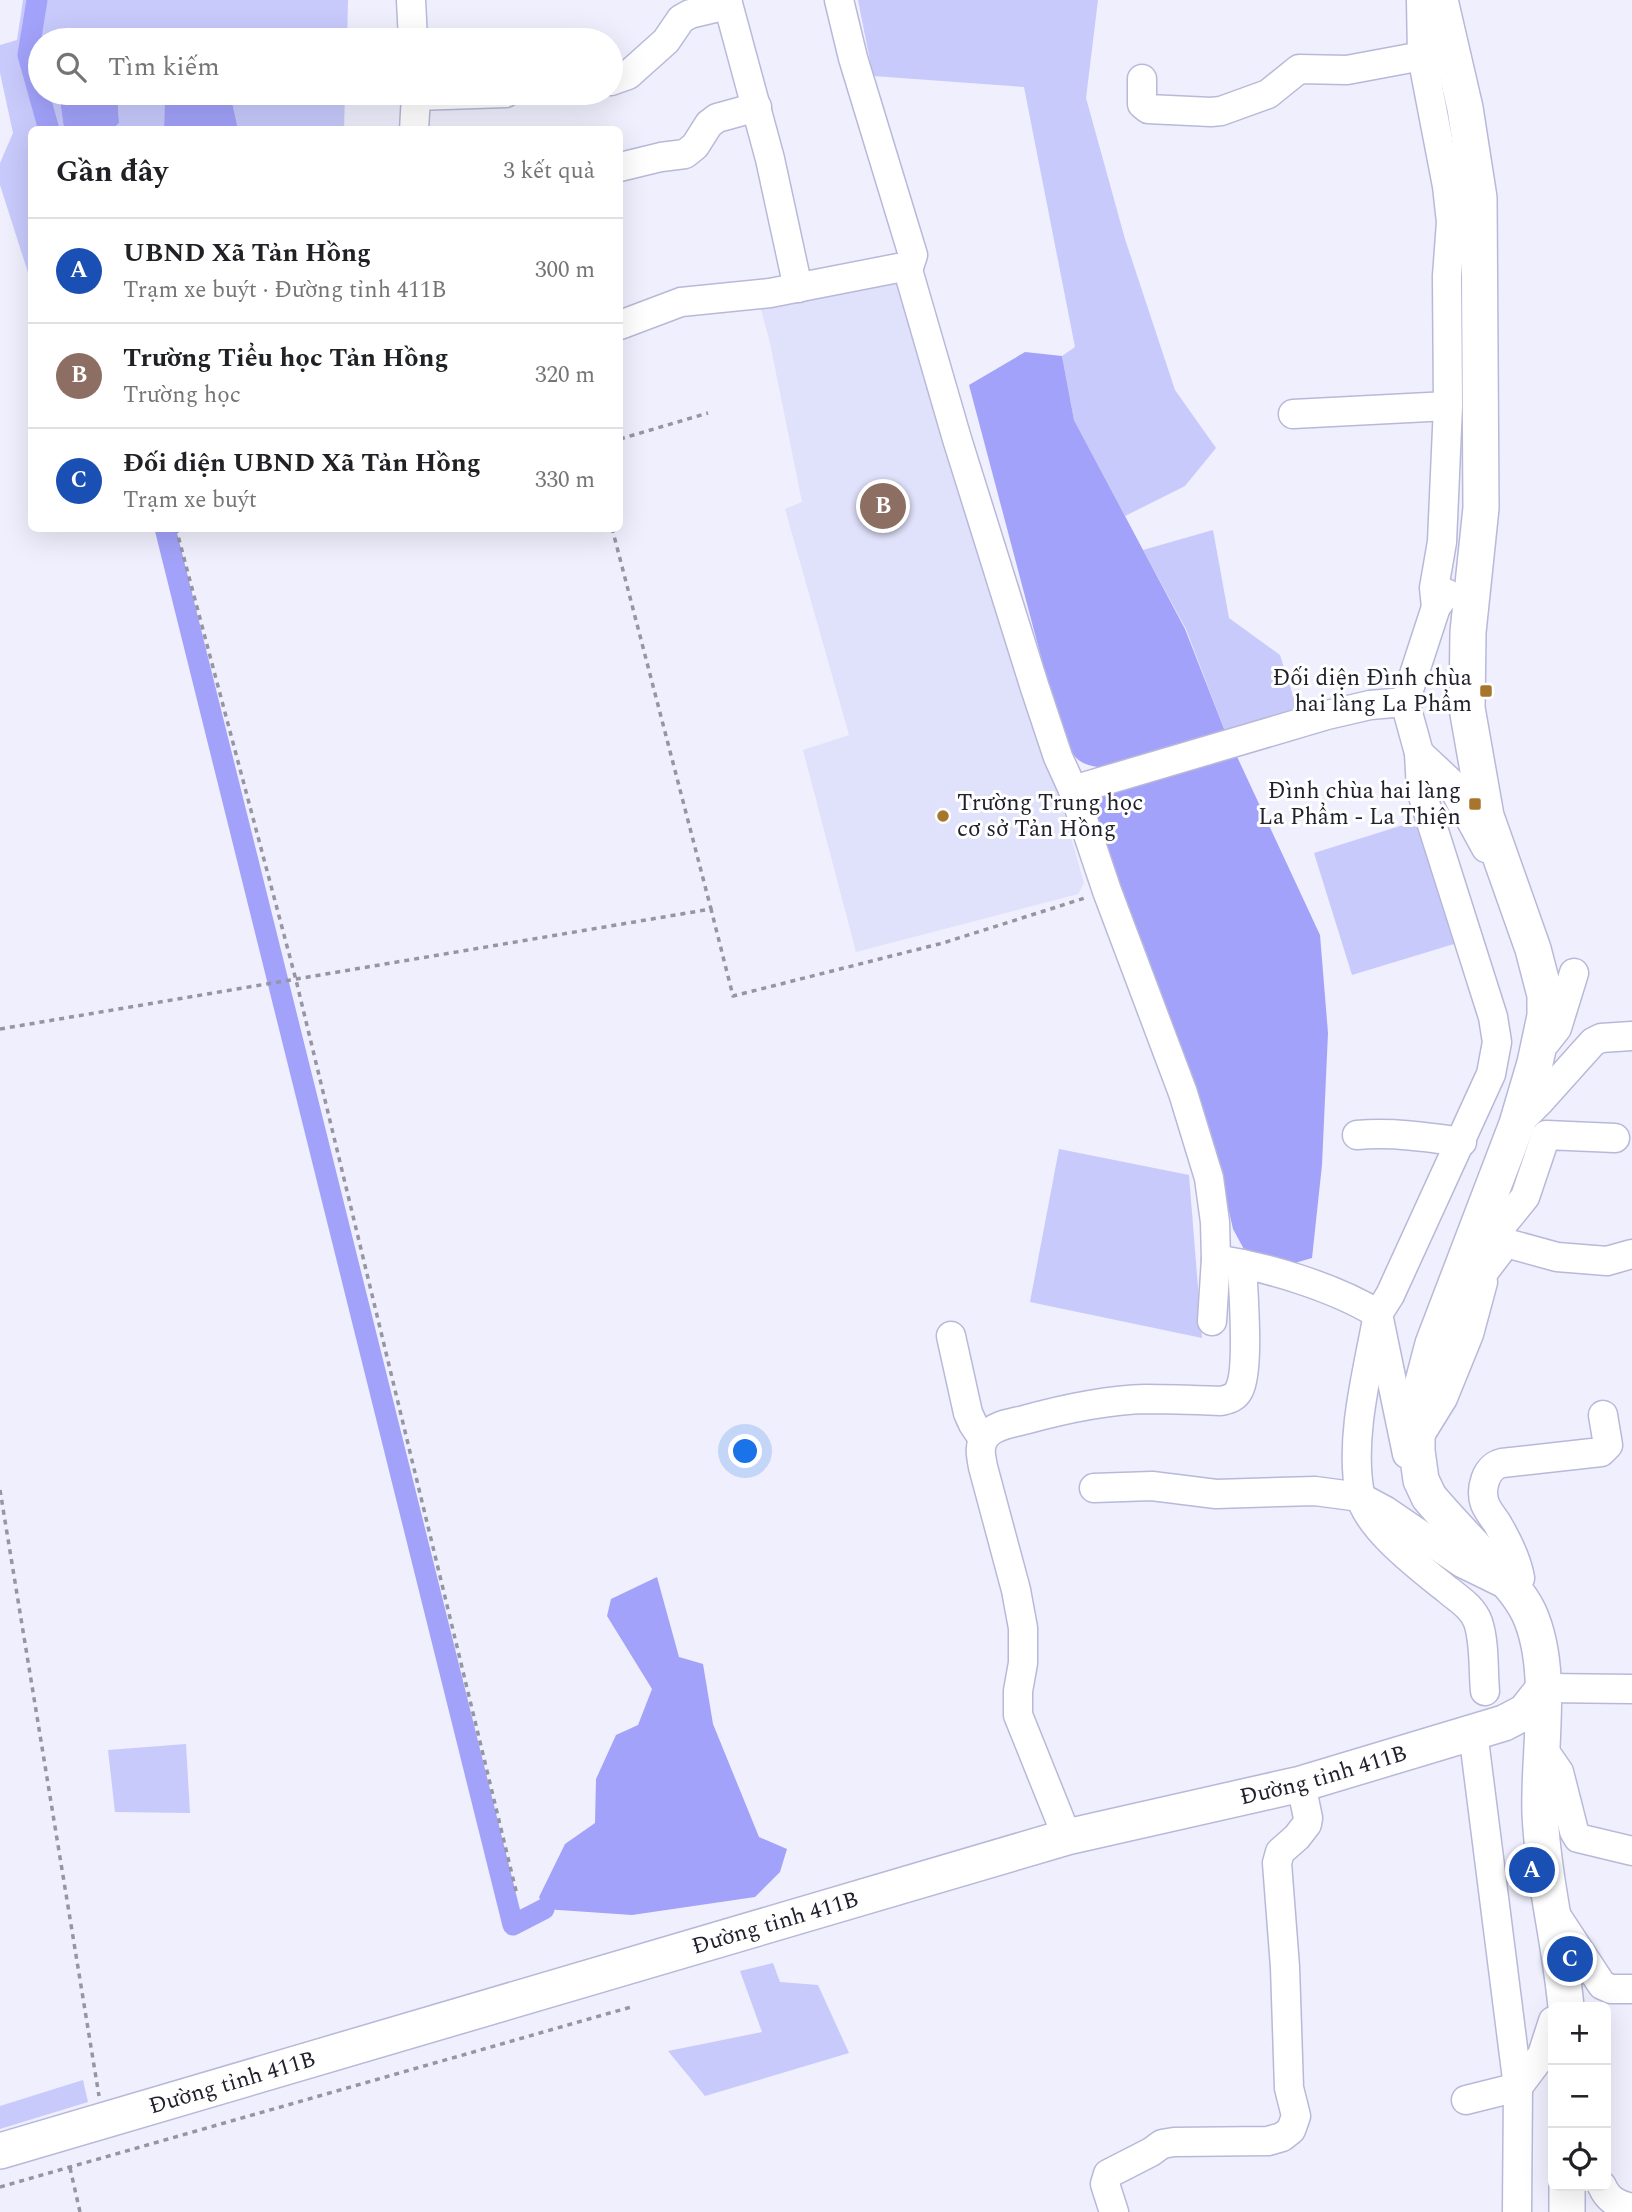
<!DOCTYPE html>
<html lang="vi">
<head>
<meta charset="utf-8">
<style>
  :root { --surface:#fff; --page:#f6f6f6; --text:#202124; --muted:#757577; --line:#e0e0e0; --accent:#2563eb }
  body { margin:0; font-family:Spectral,serif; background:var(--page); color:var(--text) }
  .controls { position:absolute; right:21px; bottom:21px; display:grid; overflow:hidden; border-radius:10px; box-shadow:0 7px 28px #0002 }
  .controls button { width:63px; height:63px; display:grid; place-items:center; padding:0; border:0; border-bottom:2px solid var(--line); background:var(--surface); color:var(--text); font:35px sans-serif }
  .you { position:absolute; left:746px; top:1452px; width:24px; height:24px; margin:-18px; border:5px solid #fff; border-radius:50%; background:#1a73e8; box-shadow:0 0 0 10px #1a73e833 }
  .badge { display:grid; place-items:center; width:46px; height:46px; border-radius:50%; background:var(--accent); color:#fff; font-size:23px; font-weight:700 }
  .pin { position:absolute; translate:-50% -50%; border:4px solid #fff; box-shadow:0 2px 7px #0006 }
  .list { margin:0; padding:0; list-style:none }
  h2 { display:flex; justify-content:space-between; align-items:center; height:91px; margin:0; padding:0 28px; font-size:30px }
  h2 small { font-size:23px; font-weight:400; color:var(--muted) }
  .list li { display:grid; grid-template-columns:46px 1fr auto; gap:21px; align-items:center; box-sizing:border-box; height:105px; padding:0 28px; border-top:2px solid var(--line) }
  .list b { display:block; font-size:26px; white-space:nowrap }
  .list p { margin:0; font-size:23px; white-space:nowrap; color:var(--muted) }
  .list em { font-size:23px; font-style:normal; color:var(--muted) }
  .icon { flex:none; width:38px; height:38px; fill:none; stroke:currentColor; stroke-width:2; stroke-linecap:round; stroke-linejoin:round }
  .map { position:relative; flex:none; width:1632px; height:2212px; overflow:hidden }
  .search { position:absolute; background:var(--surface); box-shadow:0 7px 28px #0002; left:28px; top:28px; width:595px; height:77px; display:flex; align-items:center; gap:18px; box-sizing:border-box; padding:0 24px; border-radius:38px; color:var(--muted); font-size:26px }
  .panel { position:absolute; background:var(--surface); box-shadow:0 7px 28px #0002; left:28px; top:126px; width:595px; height:406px; border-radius:10px }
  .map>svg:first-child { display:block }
  .built { fill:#e0e1fa }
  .green { fill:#c8cafc }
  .water { fill:#a2a2fa }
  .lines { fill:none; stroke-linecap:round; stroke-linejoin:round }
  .canal { stroke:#a2a2fa; stroke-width:21 }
  .minor-casing { stroke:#b8b9d9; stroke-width:31 }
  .major-casing { stroke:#b8b9d9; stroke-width:38 }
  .path { stroke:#9696a3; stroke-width:3.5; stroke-dasharray:5 5; stroke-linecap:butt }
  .minor { stroke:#fff; stroke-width:28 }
  .major { stroke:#fff; stroke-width:35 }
  .poi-dot { fill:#a7752b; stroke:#fff; stroke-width:2.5 }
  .labels { text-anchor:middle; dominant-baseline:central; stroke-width:6; stroke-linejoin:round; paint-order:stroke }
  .poi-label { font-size:23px; fill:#21212d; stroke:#fff; text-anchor:end }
  .street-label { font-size:23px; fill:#21212d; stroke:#fff }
</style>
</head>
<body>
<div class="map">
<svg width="1632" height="2212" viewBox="0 0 1632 2212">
  <rect width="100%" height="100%" fill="#efeffd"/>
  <path class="built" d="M 902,277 L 1025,677 L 1084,883 L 1078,894 L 856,952 L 803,750 L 849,735 L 785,509 L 802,502 L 770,343 L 759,302 Z"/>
  <g class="green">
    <path d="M 23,0 L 348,0 L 347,40 L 112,40 L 112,34 L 64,28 L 54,40 L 40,40 L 40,93 L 59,93 L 64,129 L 32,130 L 31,282 L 0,185 L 0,163 L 13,133 L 0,73 L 0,45 L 17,40 Z"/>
    <path d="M 858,0 L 1098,0 L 1086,98 L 1125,239 L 1175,390 L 1216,448 L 1185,486 L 1125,516 L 1074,420 L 1062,356 L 1075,347 L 1024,87 L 873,76 Z"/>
    <path d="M 117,93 L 165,93 L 164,129 L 113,130 L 119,123 Z"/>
    <path d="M 230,93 L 345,93 L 344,129 L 238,129 Z"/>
    <path d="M 1213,530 L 1229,618 L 1280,655 L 1297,708 L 1226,734 L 1186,629 L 1143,550 Z"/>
    <path d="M 1416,821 L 1454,944 L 1352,975 L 1314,853 Z"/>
    <path d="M 1059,1149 L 1189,1175 L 1202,1338 L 1030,1302 Z"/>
    <path d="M 186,1744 L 190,1813 L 115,1812 L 108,1750 Z"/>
    <path d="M 773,1963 L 780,1982 L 818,1985 L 849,2053 L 705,2096 L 668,2051 L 762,2032 L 740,1971 Z"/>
    <path d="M 83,2080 L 88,2102 L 0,2129 L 0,2106 Z"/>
  </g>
  <g class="water">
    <path d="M 64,28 L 112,33 L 112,40 L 54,40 Z"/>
    <path d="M 59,93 L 117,93 L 119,123 L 113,129 L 64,129 Z"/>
    <path d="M 165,93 L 230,93 L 238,129 L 164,129 Z"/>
    <path d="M 1025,352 L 1062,356 L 1074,420 L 1185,629 L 1226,734 L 1109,768 C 1079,766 1076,761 1062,736 L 969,385 Z"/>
    <path d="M 1233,748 L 1320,935 L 1328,1033 L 1322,1165 L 1312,1258 L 1288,1265 L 1246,1253 L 1233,1229 L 1213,1141 L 1147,954 L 1094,821 L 1094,801 L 1105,787 Z"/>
    <path d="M 657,1577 L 679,1657 L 703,1664 L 713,1724 L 759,1837 L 787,1849 L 780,1872 L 755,1897 L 632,1915 L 544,1909 L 539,1897 L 565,1844 L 595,1823 L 596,1779 L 616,1735 L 638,1725 L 652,1689 L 607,1616 L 611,1599 Z"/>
  </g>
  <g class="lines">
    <g class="canal">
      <path d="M 37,0 L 28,55 L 49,130"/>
      <path d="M 165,528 L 513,1925 L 544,1909"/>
    </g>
    <g class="minor-casing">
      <g id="minor">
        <path d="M 411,0 L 413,40"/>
        <path d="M 727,0 L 770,159 L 798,288"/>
        <path d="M 839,0 L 853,58 L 913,255 L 908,270"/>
        <path d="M 1421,0 L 1422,56 L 1447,186 L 1451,222 L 1447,276 L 1448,406 L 1442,542 L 1434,588 L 1436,607"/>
        <path d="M 1142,79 L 1142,104 L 1148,109 L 1211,112 L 1221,111 L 1268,94 L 1299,69 L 1347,70 L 1422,56"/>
        <path d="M 611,81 L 628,75 L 666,41 L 681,19 L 690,14 L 728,5"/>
        <path d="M 416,93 L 416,96 L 506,93"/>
        <path d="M 414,130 L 416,96"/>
        <path d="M 620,167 L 661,157 L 685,154 L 695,146 L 709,124 L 717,118 L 757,107"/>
        <path d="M 620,325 L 681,302 L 770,293 L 898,268 L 908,270 L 957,439 L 1034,685 L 1058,757 L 1073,790 L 1107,891 L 1183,1093 L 1194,1129 L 1209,1178 L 1215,1222 L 1216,1259 C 1267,1267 1334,1287 1378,1314 C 1368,1370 1349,1438 1360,1494 C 1366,1528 1423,1570 1449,1591 C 1460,1600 1473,1608 1478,1622 C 1485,1643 1483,1670 1485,1691"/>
        <path d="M 1293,414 L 1448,406"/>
        <path d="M 1405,702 L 1436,607 L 1446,593"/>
        <path d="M 1073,790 L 1327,715 L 1370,705 L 1405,702 L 1419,753"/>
        <path d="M 1546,1042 L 1557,1028 L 1574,973"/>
        <path d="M 1517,1124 L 1541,1100 L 1593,1042 L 1601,1038 L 1632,1036"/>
        <path d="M 1357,1135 C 1392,1132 1427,1137 1462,1142"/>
        <path d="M 1481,1251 L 1525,1197 L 1546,1135 L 1615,1138"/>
        <path d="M 1451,1315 L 1506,1243 L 1557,1257 L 1607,1261 L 1632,1254"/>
        <path d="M 1212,1321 L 1216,1259"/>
        <path d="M 951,1336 L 968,1413 L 973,1424 L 983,1439"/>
        <path d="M 1417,1440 L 1443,1398 L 1469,1334 L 1483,1282"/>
        <path d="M 1407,1454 L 1378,1314 L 1390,1295 L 1491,1074 L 1497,1042 L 1493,1017 L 1421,790 L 1419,753 L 1450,782 L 1486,848"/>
        <path d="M 1094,1488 L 1152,1486 L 1216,1494 L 1315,1491 L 1360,1497 L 1386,1511 L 1462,1563 L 1511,1587 L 1520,1578 C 1517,1559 1507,1540 1497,1523 C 1493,1517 1488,1511 1485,1504 C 1480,1490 1485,1467 1502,1463 L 1601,1452 L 1608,1445 L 1603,1415"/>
        <path d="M 1544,1688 L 1632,1689"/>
        <path d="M 1473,1732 L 1518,2087 L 1517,2212"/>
        <path d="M 1541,1746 L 1559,1772 L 1574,1831 L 1578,1838 L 1632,1851"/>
        <path d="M 1067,1837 L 1018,1715 L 1018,1691 L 1023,1663 L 1023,1628 L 1016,1590 L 983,1467 C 981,1456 978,1445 986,1436 C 994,1425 1012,1423 1024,1420 C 1064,1409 1105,1400 1146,1399 C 1171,1399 1196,1400 1221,1401 C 1229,1399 1235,1398 1239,1390 C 1250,1370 1243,1290 1242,1264"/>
        <path d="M 1554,1912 L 1602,1985 L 1611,1989 L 1632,1989"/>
        <path d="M 1466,2100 L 1518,2087 L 1542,2055 L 1553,2021"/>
        <path d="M 1602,2186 C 1608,2200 1618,2205 1632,2208"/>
        <path d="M 1114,2212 L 1105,2184 L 1108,2174 L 1151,2152 L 1162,2144 L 1174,2142 L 1268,2141 L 1282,2137 L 1291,2130 L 1296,2116 L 1289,2088 L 1285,1967 L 1277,1863 L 1280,1852 L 1297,1837 L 1307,1824 L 1308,1818 L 1301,1784"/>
      </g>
    </g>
    <g class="major-casing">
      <g id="major">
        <path d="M 1440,0 L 1465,108 L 1479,198 L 1481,508 L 1468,632 L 1467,708 L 1486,816 L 1533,949 L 1545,995 L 1545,1016 L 1535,1063 L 1517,1124 L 1433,1344 L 1423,1382 L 1417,1411 L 1417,1451 L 1421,1480 L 1429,1497 C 1445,1516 1462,1534 1479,1552 C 1497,1570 1518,1590 1529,1613 C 1555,1670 1538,1751 1540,1813 C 1543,1879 1560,1942 1566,2007"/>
        <path id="s1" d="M 0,2151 L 1067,1837 L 1301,1784 L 1504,1723 L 1525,1712 L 1544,1688"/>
        <path d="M 1567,2186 L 1567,2212"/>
      </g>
    </g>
    <g class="path">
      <path d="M 620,439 L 708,413"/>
      <path d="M 176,528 L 296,980 L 517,1895"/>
      <path d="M 612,528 L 711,909"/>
      <path d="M 0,1029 L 711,909 L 733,996 L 943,943 L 1085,898"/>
      <path d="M 0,1490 L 99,2096"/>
      <path d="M 70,2168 L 80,2212"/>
      <path d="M 0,2187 L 631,2007"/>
    </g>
    <use href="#minor" class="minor"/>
    <use href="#major" class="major"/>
  </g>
  <g class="poi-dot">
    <rect x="1479" y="684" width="14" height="14" rx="3.5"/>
    <rect x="1468" y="797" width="14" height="14" rx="3.5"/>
    <circle cx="943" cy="816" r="7"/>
  </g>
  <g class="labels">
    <g class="poi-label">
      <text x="1472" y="678">Đối diện Đình chùa<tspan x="1472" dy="26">hai làng La Phẩm</tspan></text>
      <text x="1461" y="791">Đình chùa hai làng<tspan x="1461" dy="26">La Phẩm - La Thiện</tspan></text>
      <text x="957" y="803" text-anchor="start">Trường Trung học<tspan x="957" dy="26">cơ sở Tản Hồng</tspan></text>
    </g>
    <g class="street-label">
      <text stroke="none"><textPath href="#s1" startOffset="1376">Đường tỉnh 411B</textPath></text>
      <text stroke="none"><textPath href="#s1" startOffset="808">Đường tỉnh 411B</textPath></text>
      <text stroke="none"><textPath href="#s1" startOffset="242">Đường tỉnh 411B</textPath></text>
    </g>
  </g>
</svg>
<div class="controls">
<button>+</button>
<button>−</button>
<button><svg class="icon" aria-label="locate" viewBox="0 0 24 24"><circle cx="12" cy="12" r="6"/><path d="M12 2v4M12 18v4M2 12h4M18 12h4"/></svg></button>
</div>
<div class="you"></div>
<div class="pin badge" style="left:1532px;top:1870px;background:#1a4fb4">A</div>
<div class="pin badge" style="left:883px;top:506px;background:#8d6e63">B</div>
<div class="pin badge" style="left:1570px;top:1959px;background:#1a4fb4">C</div>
<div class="search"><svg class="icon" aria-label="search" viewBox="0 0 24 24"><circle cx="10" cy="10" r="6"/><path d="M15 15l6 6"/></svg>Tìm kiếm</div>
<section class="panel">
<h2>Gần đây<small>3 kết quả</small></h2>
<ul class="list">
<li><span class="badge" style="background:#1a4fb4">A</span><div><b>UBND Xã Tản Hồng</b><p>Trạm xe buýt · Đường tỉnh 411B</p></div><em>300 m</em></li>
<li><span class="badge" style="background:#8d6e63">B</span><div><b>Trường Tiểu học Tản Hồng</b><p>Trường học</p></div><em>320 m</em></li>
<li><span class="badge" style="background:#1a4fb4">C</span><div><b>Đối diện UBND Xã Tản Hồng</b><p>Trạm xe buýt</p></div><em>330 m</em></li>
</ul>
</section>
</div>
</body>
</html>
